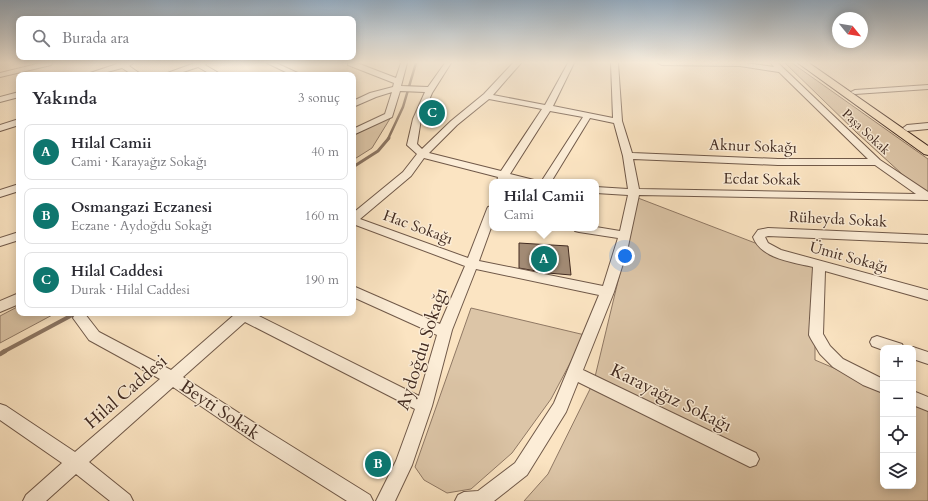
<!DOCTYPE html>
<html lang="tr">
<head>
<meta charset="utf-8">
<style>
  :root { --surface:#fff; --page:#f7f7f7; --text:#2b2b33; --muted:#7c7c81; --line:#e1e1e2; --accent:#0f766e }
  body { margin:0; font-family:Cardo,serif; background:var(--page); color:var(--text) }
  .controls { position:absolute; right:12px; bottom:12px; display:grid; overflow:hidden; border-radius:8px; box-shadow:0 2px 10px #0003 }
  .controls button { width:36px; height:36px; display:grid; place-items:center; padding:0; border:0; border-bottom:1px solid var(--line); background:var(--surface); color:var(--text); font:20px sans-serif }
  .compass { position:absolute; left:832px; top:12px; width:36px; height:36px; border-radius:50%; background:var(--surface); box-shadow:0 2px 10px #0003; rotate:120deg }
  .you { position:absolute; left:625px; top:256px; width:14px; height:14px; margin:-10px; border:3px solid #fff; border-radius:50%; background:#1a73e8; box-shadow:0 0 0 6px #1a73e833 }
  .badge { display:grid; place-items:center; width:26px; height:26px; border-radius:50%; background:var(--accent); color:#fff; font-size:13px; font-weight:700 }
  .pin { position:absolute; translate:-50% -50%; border:2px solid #fff; box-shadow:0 1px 4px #0006 }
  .popup { position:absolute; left:489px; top:179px; width:110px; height:52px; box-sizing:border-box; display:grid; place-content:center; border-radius:8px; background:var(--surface); filter:drop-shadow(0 1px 3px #0005); font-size:13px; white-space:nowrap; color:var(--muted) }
  .popup b { font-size:15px; color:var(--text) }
  .popup::after { content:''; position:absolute; left:50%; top:100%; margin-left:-8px; border:8px solid transparent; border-top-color:var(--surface) }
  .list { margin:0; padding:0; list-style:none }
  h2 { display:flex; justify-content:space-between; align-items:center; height:52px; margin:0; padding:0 16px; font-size:17px }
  h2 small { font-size:13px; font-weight:400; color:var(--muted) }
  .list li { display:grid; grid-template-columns:26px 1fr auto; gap:12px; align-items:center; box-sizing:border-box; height:56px; margin:0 8px 8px; padding:0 8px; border:1px solid var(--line); border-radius:8px }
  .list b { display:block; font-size:15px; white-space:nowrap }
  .list p { margin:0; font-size:13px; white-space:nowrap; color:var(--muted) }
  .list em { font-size:13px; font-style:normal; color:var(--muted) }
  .icon { flex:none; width:22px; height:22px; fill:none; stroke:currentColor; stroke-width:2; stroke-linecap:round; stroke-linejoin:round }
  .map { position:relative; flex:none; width:928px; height:501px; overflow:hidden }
  .search { position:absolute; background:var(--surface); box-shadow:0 2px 10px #0003; left:16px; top:16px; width:340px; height:44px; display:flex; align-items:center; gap:10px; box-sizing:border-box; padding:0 14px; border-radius:8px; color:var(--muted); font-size:15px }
  .panel { position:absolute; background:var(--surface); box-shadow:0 2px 10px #0003; left:16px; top:72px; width:340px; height:244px; border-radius:8px }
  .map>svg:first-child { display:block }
  .green { fill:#dcc5a7; stroke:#8f7864 }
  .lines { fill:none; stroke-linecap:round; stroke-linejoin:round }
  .stream-far3 { stroke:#8b7461; stroke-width:2.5 }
  .stream-far2 { stroke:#8b7461; stroke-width:3 }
  .stream-far1 { stroke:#8b7461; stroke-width:4 }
  .stream { stroke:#8b7461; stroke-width:4.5 }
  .building { fill:#a28b75; stroke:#422b21 }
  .minor-casing { stroke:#705949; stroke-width:2 }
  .major-casing { stroke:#422b21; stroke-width:2 }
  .minor { fill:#fcedd7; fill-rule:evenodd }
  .major { fill:#fbe4c2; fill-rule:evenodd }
  .labels { text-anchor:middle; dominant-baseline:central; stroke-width:3; stroke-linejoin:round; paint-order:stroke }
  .far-street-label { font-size:13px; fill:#422b21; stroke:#fcedd7 }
  .street-label { font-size:15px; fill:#422b21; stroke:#fcedd7 }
  .near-street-label { font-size:18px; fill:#422b21; stroke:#fcedd7 }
</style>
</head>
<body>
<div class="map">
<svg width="928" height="501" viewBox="0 0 928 501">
  <rect width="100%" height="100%" fill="#fbe4c2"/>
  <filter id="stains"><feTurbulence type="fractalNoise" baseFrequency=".005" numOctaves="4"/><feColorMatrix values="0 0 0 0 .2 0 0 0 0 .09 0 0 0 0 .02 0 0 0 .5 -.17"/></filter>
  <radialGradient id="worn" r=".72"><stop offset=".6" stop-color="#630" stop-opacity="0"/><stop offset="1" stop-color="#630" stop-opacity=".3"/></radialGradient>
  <g class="green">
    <path d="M 785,63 L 792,63 L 928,159 L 928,192 L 913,184 L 857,133 Z"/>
    <path d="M 391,117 L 372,148 L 353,160 L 353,135 Z"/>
    <path d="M 638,198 L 815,266 L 815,360 L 883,389 L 883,486 L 913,486 L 913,402 L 928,409 L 928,501 L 524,501 L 548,474 L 594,381 Z"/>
    <path d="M 19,306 L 19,313 L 56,313 L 0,343 L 0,316 Z"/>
    <path d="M 471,308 L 585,335 L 551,399 L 512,453 L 471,489 L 447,493 L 424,480 L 415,467 Z"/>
  </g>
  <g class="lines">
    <path class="stream-far3" d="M 388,139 L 403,107 L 416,63"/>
    <path class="stream-far2" d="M 353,167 L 378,151 L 389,138"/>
    <path class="stream-far1" d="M 3,352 L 76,313"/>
    <path class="stream" d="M 0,354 L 5,351"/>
  </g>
  <path class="building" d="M 519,243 L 568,246 L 571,275 L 548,273 L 519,268 Z"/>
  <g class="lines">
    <g class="minor-casing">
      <g id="minor">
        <path d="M 41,63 L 52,63 L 51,65 L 0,77 L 0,73 Z"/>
        <path d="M 116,63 L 133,63 L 129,66 L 142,75 L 133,75 L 122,68 L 96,75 L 84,75 L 117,64 Z"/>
        <path d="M 195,63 L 207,63 L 205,65 L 222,75 L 212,75 L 198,67 L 174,75 L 162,75 Z"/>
        <path d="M 267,63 L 276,63 L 302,75 L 292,75 Z"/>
        <path d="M 348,63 L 357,63 L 396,78 L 401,63 L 407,63 L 401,86 L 428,87 L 445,63 L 451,63 L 432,93 L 421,119 L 417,144 L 422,149 L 451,121 L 484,94 L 513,63 L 521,63 L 493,95 L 545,105 L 568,63 L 574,63 L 553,106 L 613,118 L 611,63 L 618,63 L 622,121 L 632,153 L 778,159 L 868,159 L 779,72 L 740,66 L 662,65 L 658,63 L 746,63 L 774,67 L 771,63 L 778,63 L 880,160 L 928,192 L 928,200 L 639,195 L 627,251 L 614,292 L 583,370 L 756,453 L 759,459 L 756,465 L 750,467 L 578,382 L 566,412 L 527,475 L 494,501 L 455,501 L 458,495 L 464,492 L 478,491 L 515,463 L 554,403 L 599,295 L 476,269 L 452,330 L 432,406 L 412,465 L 395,501 L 376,501 L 396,461 L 415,409 L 245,322 L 183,377 L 267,431 L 370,495 L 373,501 L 347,501 L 255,443 L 173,387 L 89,462 L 130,495 L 133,501 L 110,501 L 76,474 L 46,501 L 23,501 L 26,495 L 62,463 L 0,420 L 0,404 L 6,406 L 75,452 L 160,379 L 89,340 L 73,318 L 75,314 L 79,313 L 85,314 L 99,332 L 171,370 L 234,315 L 233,313 L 253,313 L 419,396 L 437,335 L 353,297 L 353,286 L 440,324 L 465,266 L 353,224 L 353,213 L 403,172 L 417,154 L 407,145 L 413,119 L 425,92 L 400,91 L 392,117 L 353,135 L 353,129 L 385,114 L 392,92 L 376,97 L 353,107 L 353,101 L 370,93 L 393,87 L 394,83 L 348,65 ZM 489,99 L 542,109 L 501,171 L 429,153 L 457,125 ZM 550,111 L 583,117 L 541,182 L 551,182 L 590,118 L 614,123 L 623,156 L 628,189 L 596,187 L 596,193 L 628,195 L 620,231 L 596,227 L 573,228 L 575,231 L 579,232 L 618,238 L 603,286 L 479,261 L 492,225 L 492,206 L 488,207 L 487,209 L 468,258 L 360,219 L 411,176 L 424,158 L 498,177 L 497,182 L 507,182 L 508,179 L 518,182 L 535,182 L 534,180 L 510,174 ZM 633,159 L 778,165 L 875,165 L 916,194 L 639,189 Z"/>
        <path d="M 928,85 L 928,89 L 855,94 L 851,92 L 855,90 Z"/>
        <path d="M 19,92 L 19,97 L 0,102 L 0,97 Z"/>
        <path d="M 19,119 L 19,125 L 0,131 L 0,125 Z"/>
        <path d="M 928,123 L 928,129 L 907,131 L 903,128 L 907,125 Z"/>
        <path d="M 19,184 L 19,191 L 0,197 L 0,190 Z"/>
        <path d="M 768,228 L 928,235 L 928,243 L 768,236 L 765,237 L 768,243 L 781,250 L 928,290 L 928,300 L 825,271 L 823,334 L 830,346 L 843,359 L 883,379 L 883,393 L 863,385 L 833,367 L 820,354 L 811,339 L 809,335 L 813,267 C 793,262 761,259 753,237 L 758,230 Z"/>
        <path d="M 19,232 L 19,240 L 0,246 L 0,238 Z"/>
        <path d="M 19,293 L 19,304 L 0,312 L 0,301 Z"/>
        <path d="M 877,336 L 902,344 L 904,348 L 883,348 L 883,350 L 872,346 L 870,342 L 872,338 Z"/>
        <path d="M 913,347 L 928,352 L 928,364 L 913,359 L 913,348 L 910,348 Z"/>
        <path d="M 913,391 L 928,397 L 928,411 L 913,405 Z"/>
      </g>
    </g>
    <g class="major-casing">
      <path id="major" d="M 798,63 L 809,63 L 928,146 L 928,155 L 924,154 Z"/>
    </g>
    <use href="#minor" class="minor"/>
    <use href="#major" class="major"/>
  </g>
  <linearGradient id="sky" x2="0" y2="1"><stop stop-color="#96aec3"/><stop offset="0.47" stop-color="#fdf3e4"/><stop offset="1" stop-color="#fdf3e4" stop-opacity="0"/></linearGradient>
  <rect width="928" height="133" fill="url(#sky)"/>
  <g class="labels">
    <g class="far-street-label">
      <text transform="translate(866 132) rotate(43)">Paşa Sokak</text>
    </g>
    <g class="street-label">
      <text transform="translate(753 146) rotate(2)">Aknur Sokağı</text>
      <text transform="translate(762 179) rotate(1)">Ecdat Sokak</text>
      <text transform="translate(838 219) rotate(3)">Rüheyda Sokak</text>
      <text transform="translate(418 227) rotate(20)">Hac Sokağı</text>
      <text transform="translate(849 257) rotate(15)">Ümit Sokağı</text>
    </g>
    <g class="near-street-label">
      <text transform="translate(422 349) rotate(-72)">Aydoğdu Sokağı</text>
      <text transform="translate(126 392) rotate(-41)">Hilal Caddesi</text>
      <text transform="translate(671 398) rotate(26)">Karayağız Sokağı</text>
      <text transform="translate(220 410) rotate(34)">Beyti Sokak</text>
    </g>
  </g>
  <rect width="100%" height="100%" filter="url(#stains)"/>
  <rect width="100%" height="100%" fill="url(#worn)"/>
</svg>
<div class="controls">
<button>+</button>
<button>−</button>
<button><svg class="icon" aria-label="locate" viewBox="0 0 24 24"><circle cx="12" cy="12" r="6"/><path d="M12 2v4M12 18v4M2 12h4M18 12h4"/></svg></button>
<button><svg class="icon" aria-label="layers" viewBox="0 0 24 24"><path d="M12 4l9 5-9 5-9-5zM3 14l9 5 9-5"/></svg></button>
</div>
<svg class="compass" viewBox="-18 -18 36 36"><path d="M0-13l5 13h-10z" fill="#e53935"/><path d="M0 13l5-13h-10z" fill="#7c7c81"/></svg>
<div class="you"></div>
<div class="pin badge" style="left:544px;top:259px">A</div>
<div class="popup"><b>Hilal Camii</b>Cami</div>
<div class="pin badge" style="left:378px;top:464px">B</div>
<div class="pin badge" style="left:432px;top:113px">C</div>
<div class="search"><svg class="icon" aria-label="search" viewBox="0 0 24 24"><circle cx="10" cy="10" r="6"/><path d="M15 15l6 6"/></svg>Burada ara</div>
<section class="panel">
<h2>Yakında<small>3 sonuç</small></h2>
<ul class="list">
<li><span class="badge">A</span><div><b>Hilal Camii</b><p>Cami · Karayağız Sokağı</p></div><em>40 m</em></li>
<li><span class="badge">B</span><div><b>Osmangazi Eczanesi</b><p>Eczane · Aydoğdu Sokağı</p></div><em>160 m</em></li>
<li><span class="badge">C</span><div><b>Hilal Caddesi</b><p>Durak · Hilal Caddesi</p></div><em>190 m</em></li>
</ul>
</section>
</div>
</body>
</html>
